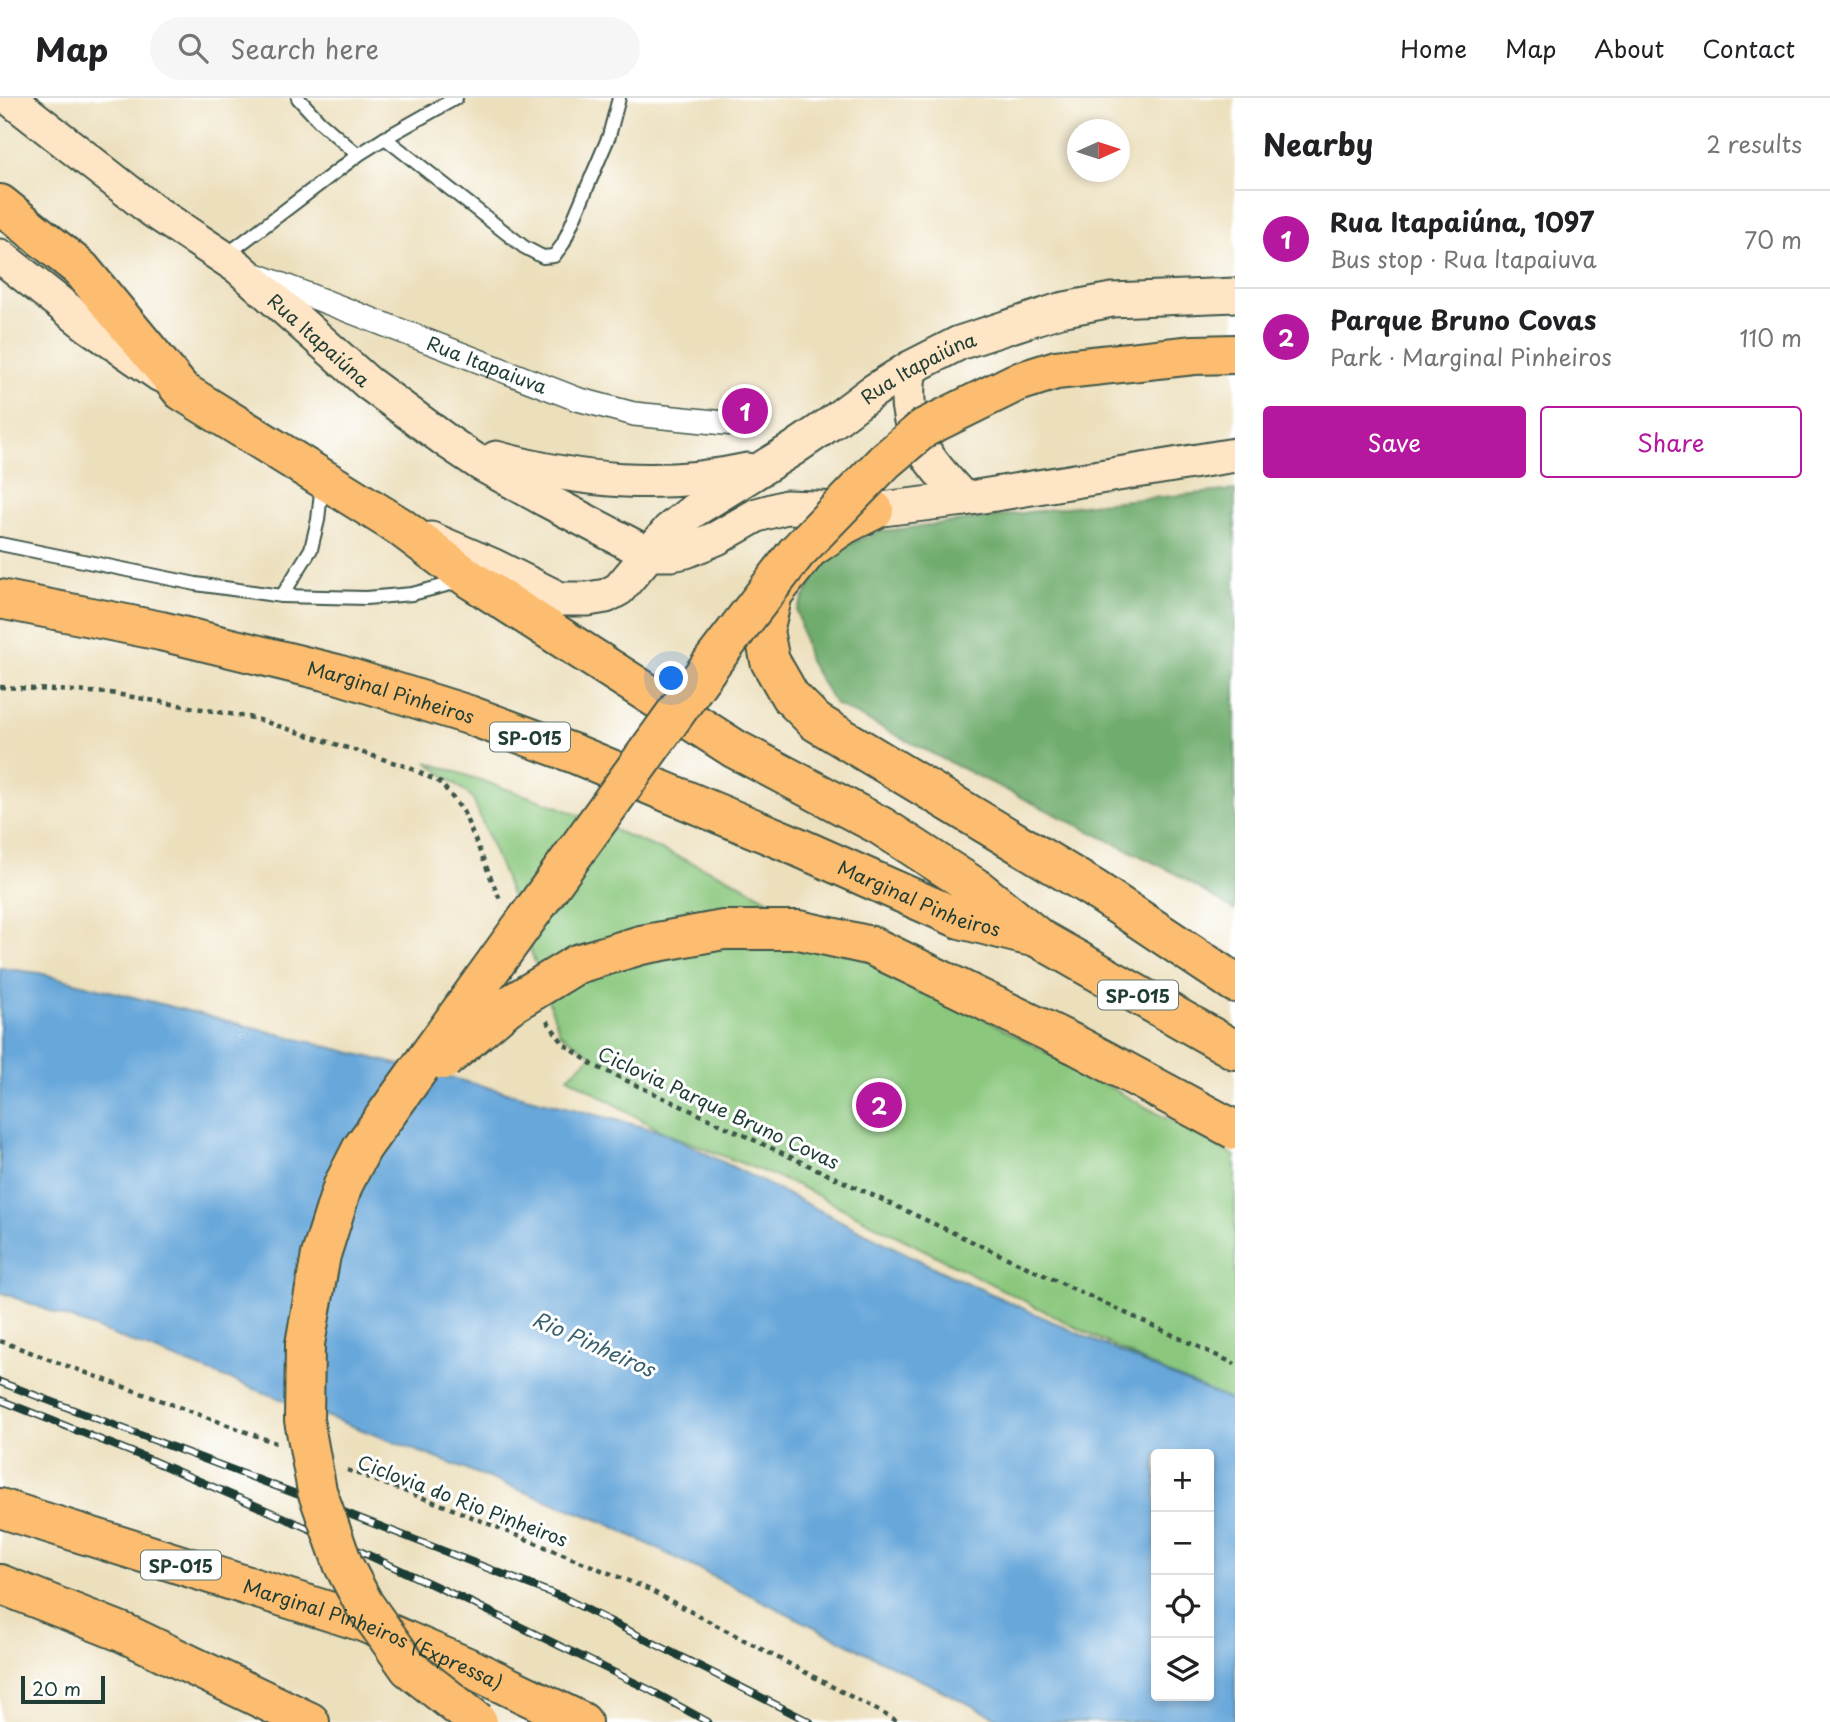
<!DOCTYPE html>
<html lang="en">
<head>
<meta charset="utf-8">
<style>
  :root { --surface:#fff; --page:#f6f6f6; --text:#202124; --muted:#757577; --line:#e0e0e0; --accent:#b5179e }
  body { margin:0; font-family:"Playpen Sans",sans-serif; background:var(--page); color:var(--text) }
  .controls { position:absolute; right:21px; bottom:21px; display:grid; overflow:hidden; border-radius:7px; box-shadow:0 4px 10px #0003 }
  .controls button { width:63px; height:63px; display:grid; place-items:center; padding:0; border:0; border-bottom:2px solid var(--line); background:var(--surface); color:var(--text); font:35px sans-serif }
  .compass { position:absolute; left:1067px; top:21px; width:63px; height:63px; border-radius:50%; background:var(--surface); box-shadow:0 4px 10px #0003; rotate:87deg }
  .scale { position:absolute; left:21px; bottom:18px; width:84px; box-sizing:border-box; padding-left:7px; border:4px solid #1f3d34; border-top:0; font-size:19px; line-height:24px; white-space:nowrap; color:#1f3d34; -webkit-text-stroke:5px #fff; paint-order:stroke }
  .you { position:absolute; left:672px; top:581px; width:24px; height:24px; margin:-18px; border:5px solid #fff; border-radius:50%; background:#1a73e8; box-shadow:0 0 0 10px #1a73e833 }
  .badge { display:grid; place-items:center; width:46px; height:46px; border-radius:50%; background:var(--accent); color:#fff; font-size:23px; font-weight:700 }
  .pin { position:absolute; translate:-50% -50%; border:4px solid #fff; box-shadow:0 2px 7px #0006 }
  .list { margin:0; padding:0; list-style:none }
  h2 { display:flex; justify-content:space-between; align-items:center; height:91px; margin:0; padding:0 28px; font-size:30px }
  h2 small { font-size:23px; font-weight:400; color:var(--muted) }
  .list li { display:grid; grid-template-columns:46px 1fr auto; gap:21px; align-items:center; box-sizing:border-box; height:98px; padding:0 28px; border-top:2px solid var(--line) }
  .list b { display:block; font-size:26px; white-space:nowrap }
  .list p { margin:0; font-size:23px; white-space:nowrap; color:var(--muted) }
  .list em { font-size:23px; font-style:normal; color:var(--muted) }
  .actions { display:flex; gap:14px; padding:21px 28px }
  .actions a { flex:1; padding:16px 0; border:2px solid var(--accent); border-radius:7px; text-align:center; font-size:24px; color:var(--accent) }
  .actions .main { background:var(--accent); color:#fff }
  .icon { flex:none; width:38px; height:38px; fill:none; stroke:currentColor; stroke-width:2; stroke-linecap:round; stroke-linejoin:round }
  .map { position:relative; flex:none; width:1235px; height:1624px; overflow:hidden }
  header { display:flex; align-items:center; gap:42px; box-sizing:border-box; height:98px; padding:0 35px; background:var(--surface); border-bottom:2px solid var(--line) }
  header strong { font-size:33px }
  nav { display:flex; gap:38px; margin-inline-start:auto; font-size:24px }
  .search { width:490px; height:63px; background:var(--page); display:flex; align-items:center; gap:18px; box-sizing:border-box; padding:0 24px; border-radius:38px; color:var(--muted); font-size:26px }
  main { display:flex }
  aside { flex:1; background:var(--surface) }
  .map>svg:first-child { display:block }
  .green { fill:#8bc87e; stroke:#558259; stroke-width:2 }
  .forest { fill:#70ac6d; stroke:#487450; stroke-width:2 }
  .water { fill:#67a7da; stroke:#437287; stroke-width:2; fill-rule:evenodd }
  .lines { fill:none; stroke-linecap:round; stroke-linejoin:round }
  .lane-casing { stroke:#3e5548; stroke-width:16 }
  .street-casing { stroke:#3e5548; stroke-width:26 }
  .secondary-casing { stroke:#3e5548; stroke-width:37 }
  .highway-casing { stroke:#3e5548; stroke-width:42 }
  .path { stroke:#3e5548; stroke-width:4.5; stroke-dasharray:5 5; stroke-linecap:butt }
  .lane { stroke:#fff; stroke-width:12 }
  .street { stroke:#fff; stroke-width:23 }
  .secondary { stroke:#fee5c5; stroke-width:33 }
  .highway { stroke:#fcbd6f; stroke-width:38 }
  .rail-casing { stroke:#1f3d34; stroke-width:8 }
  .rail { stroke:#fff; stroke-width:5; stroke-dasharray:16; stroke-linecap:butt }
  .highway-bridge-casing { stroke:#3e5548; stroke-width:42; stroke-linecap:butt }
  .highway-bridge { stroke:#fcbd6f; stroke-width:38 }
  .labels { text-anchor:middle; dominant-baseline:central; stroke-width:6; stroke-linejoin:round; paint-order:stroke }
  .shield { fill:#fff; stroke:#627771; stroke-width:2 }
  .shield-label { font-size:18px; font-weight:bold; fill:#1f3d34 }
  .street-label { font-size:19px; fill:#1f3d34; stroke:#fff }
  .water-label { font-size:21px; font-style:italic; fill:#38626e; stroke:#fff }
</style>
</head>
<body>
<header>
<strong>Map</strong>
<div class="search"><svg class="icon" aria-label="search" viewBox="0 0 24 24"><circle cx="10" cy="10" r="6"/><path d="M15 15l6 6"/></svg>Search here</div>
<nav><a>Home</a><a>Map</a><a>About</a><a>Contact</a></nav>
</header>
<main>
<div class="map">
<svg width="1235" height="1624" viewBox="0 0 1235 1624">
  <rect width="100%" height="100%" fill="#fff"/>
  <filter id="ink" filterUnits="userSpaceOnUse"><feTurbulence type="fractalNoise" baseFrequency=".0143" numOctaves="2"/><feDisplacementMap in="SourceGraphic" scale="14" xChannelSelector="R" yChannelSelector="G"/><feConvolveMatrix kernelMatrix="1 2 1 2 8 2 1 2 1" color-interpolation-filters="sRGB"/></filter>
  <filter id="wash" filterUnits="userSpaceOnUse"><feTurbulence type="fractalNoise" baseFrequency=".00686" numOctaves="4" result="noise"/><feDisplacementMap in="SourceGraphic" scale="28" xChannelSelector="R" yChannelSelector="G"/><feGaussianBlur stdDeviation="1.57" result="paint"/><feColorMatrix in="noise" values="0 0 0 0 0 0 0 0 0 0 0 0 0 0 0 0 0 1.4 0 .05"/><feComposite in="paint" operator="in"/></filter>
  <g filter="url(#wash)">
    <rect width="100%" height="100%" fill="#ecdfbc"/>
    <path class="green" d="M 427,664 L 556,708 L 731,781 L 1235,1058 L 1235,1304 L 1170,1277 L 799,1088 L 663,1034 L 568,979 L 592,957 L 560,935 L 505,781 L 472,699 Z"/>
    <path class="forest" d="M 1235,392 L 1235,813 L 1171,773 L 945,662 L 835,606 L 809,563 L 797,513 L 818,472 L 849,446 L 878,434 L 1098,405 Z"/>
    <path class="water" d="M 0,870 L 39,875 L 663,1034 L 943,1174 L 1170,1277 L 1235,1304 L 1235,1624 L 1005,1624 L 604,1424 L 0,1194 ZM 1156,1356 L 1209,1356 L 1209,1598 L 1156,1598 Z"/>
  </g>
  <g filter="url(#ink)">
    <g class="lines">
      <g class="lane-casing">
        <g id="lane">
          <path d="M 298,0 L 319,23 L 358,57"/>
          <path d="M 385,40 L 524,149 L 543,159 L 554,158 L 563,146 L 609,38 L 619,0"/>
          <path d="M 226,157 L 358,57 L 385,40 L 456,0"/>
          <path d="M 0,446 L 196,486 L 282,498 L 366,500 L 412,496 L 462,483"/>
          <path d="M 282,498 L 311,451 L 318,422 L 322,385"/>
        </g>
      </g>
      <g class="street-casing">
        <g id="street">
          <path id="s1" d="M 254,176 L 577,301 L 634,316 L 745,327"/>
        </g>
      </g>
      <g class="secondary-casing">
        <g id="secondary">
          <path id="s2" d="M 9,0 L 152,112 L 238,169 L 368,285 L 448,344 L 481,366 L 546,402 L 649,456 L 672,456 L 686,453 L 717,440 L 757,417 L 786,409 L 874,412 L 964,401 L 1235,357"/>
          <path d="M 0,158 L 90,229 L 160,277"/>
          <path d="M 910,270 C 899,331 926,360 964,401"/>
          <path d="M 496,360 C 580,383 661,391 747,372"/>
          <path id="s3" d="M 431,441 L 494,468 L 560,501 L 588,501 L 606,498 L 619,491 L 669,432 L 693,413 L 793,351 L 831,325 L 872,294 L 910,270 L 959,245 L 1060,212 L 1112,202 L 1235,197"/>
        </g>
      </g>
      <g class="highway-casing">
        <g id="highway">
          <path d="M 0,106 L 81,171 L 182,293 L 399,428 L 470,481 L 735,651 L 881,728 L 978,791 L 1040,841 L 1235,952"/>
          <path d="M 1194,257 L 1235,256"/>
          <path d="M 874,412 L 844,427 L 809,451 L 773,496 L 764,533 L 770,563 L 790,598 L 816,624 L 1094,791 L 1235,885"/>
          <path id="s4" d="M 0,501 L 161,533 L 337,576 L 469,617 L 575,656 L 789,745 L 960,821 L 1028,838"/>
          <path id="s5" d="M 0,1410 L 363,1524 L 474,1572 L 582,1624"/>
          <path d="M 0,1486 L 124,1535 L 310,1624"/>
        </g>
      </g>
      <g class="path">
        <path d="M 0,589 L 110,595 L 253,620 L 408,669 L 441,685 L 463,713 L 501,804"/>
        <path d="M 547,923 L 563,945 L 593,967 L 1235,1266"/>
        <path d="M 0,1243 L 276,1345"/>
        <path d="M 347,1372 L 445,1408 L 648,1491 L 899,1624"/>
      </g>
      <use href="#lane" class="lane"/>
      <use href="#street" class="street"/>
      <use href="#secondary" class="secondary"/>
      <use href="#highway" class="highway"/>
      <g class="rail-casing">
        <g id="rail">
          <path d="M 0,1284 L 336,1411 L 564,1500 L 810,1624"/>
          <path d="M 0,1302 L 144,1359 L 342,1445 L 474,1506 L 648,1591 L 708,1624"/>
        </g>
      </g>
      <use href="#rail" class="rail"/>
      <g class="highway-bridge-casing">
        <g id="highway-bridge">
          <path d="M 444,962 L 508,908 L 577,866 L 641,847 L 723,832 L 799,832 L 872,848 L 1078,948 L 1235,1032"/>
          <path d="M 478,1624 L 409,1570 L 364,1506 L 343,1466 L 317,1393 L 304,1322 L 305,1246 L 321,1157 L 343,1087 L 362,1050 L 713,563 L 796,455 L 885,363 L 924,330 L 1015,285 L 1056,272 L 1194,257"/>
        </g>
      </g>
      <use href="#highway-bridge" class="highway-bridge"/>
    </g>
  </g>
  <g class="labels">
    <g class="shield">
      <rect x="490" y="624.5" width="80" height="29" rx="5"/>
      <rect x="1098" y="882.5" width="80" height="29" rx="5"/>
      <rect x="141" y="1452.5" width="80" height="29" rx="5"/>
    </g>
    <g class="shield-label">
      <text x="530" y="639">SP-015</text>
      <text x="1138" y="897">SP-015</text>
      <text x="181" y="1467">SP-015</text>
    </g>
    <g class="street-label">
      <text stroke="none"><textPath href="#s2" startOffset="394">Rua Itapaiúna</textPath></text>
      <text stroke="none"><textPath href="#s1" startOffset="250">Rua Itapaiuva</textPath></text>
      <text stroke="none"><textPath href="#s3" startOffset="579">Rua Itapaiúna</textPath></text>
      <text stroke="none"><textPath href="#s4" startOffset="402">Marginal Pinheiros</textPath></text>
      <text stroke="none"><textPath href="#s4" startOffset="970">Marginal Pinheiros</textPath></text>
      <text transform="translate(719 1009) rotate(25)">Ciclovia Parque Bruno Covas</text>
      <text transform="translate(463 1402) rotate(21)">Ciclovia do Rio Pinheiros</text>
      <text stroke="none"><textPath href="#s5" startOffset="394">Marginal Pinheiros (Expressa)</textPath></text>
    </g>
    <g class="water-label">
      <text transform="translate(594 1245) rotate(24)">Rio Pinheiros</text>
    </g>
  </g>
</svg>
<div class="controls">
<button>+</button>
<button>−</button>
<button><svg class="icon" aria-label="locate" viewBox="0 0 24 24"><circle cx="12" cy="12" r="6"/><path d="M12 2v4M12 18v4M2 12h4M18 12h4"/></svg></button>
<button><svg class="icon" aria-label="layers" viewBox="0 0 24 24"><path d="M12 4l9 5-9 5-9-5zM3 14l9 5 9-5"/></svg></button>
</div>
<svg class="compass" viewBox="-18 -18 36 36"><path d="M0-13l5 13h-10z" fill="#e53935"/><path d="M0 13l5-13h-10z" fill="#757577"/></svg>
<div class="scale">20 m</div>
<div class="you"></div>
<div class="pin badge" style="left:745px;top:313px">1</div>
<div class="pin badge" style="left:879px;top:1007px">2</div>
</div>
<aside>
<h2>Nearby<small>2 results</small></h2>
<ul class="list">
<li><span class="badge">1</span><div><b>Rua Itapaiúna, 1097</b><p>Bus stop · Rua Itapaiuva</p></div><em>70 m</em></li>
<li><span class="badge">2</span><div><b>Parque Bruno Covas</b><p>Park · Marginal Pinheiros</p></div><em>110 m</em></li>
</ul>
<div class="actions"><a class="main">Save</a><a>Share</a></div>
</aside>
</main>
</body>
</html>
